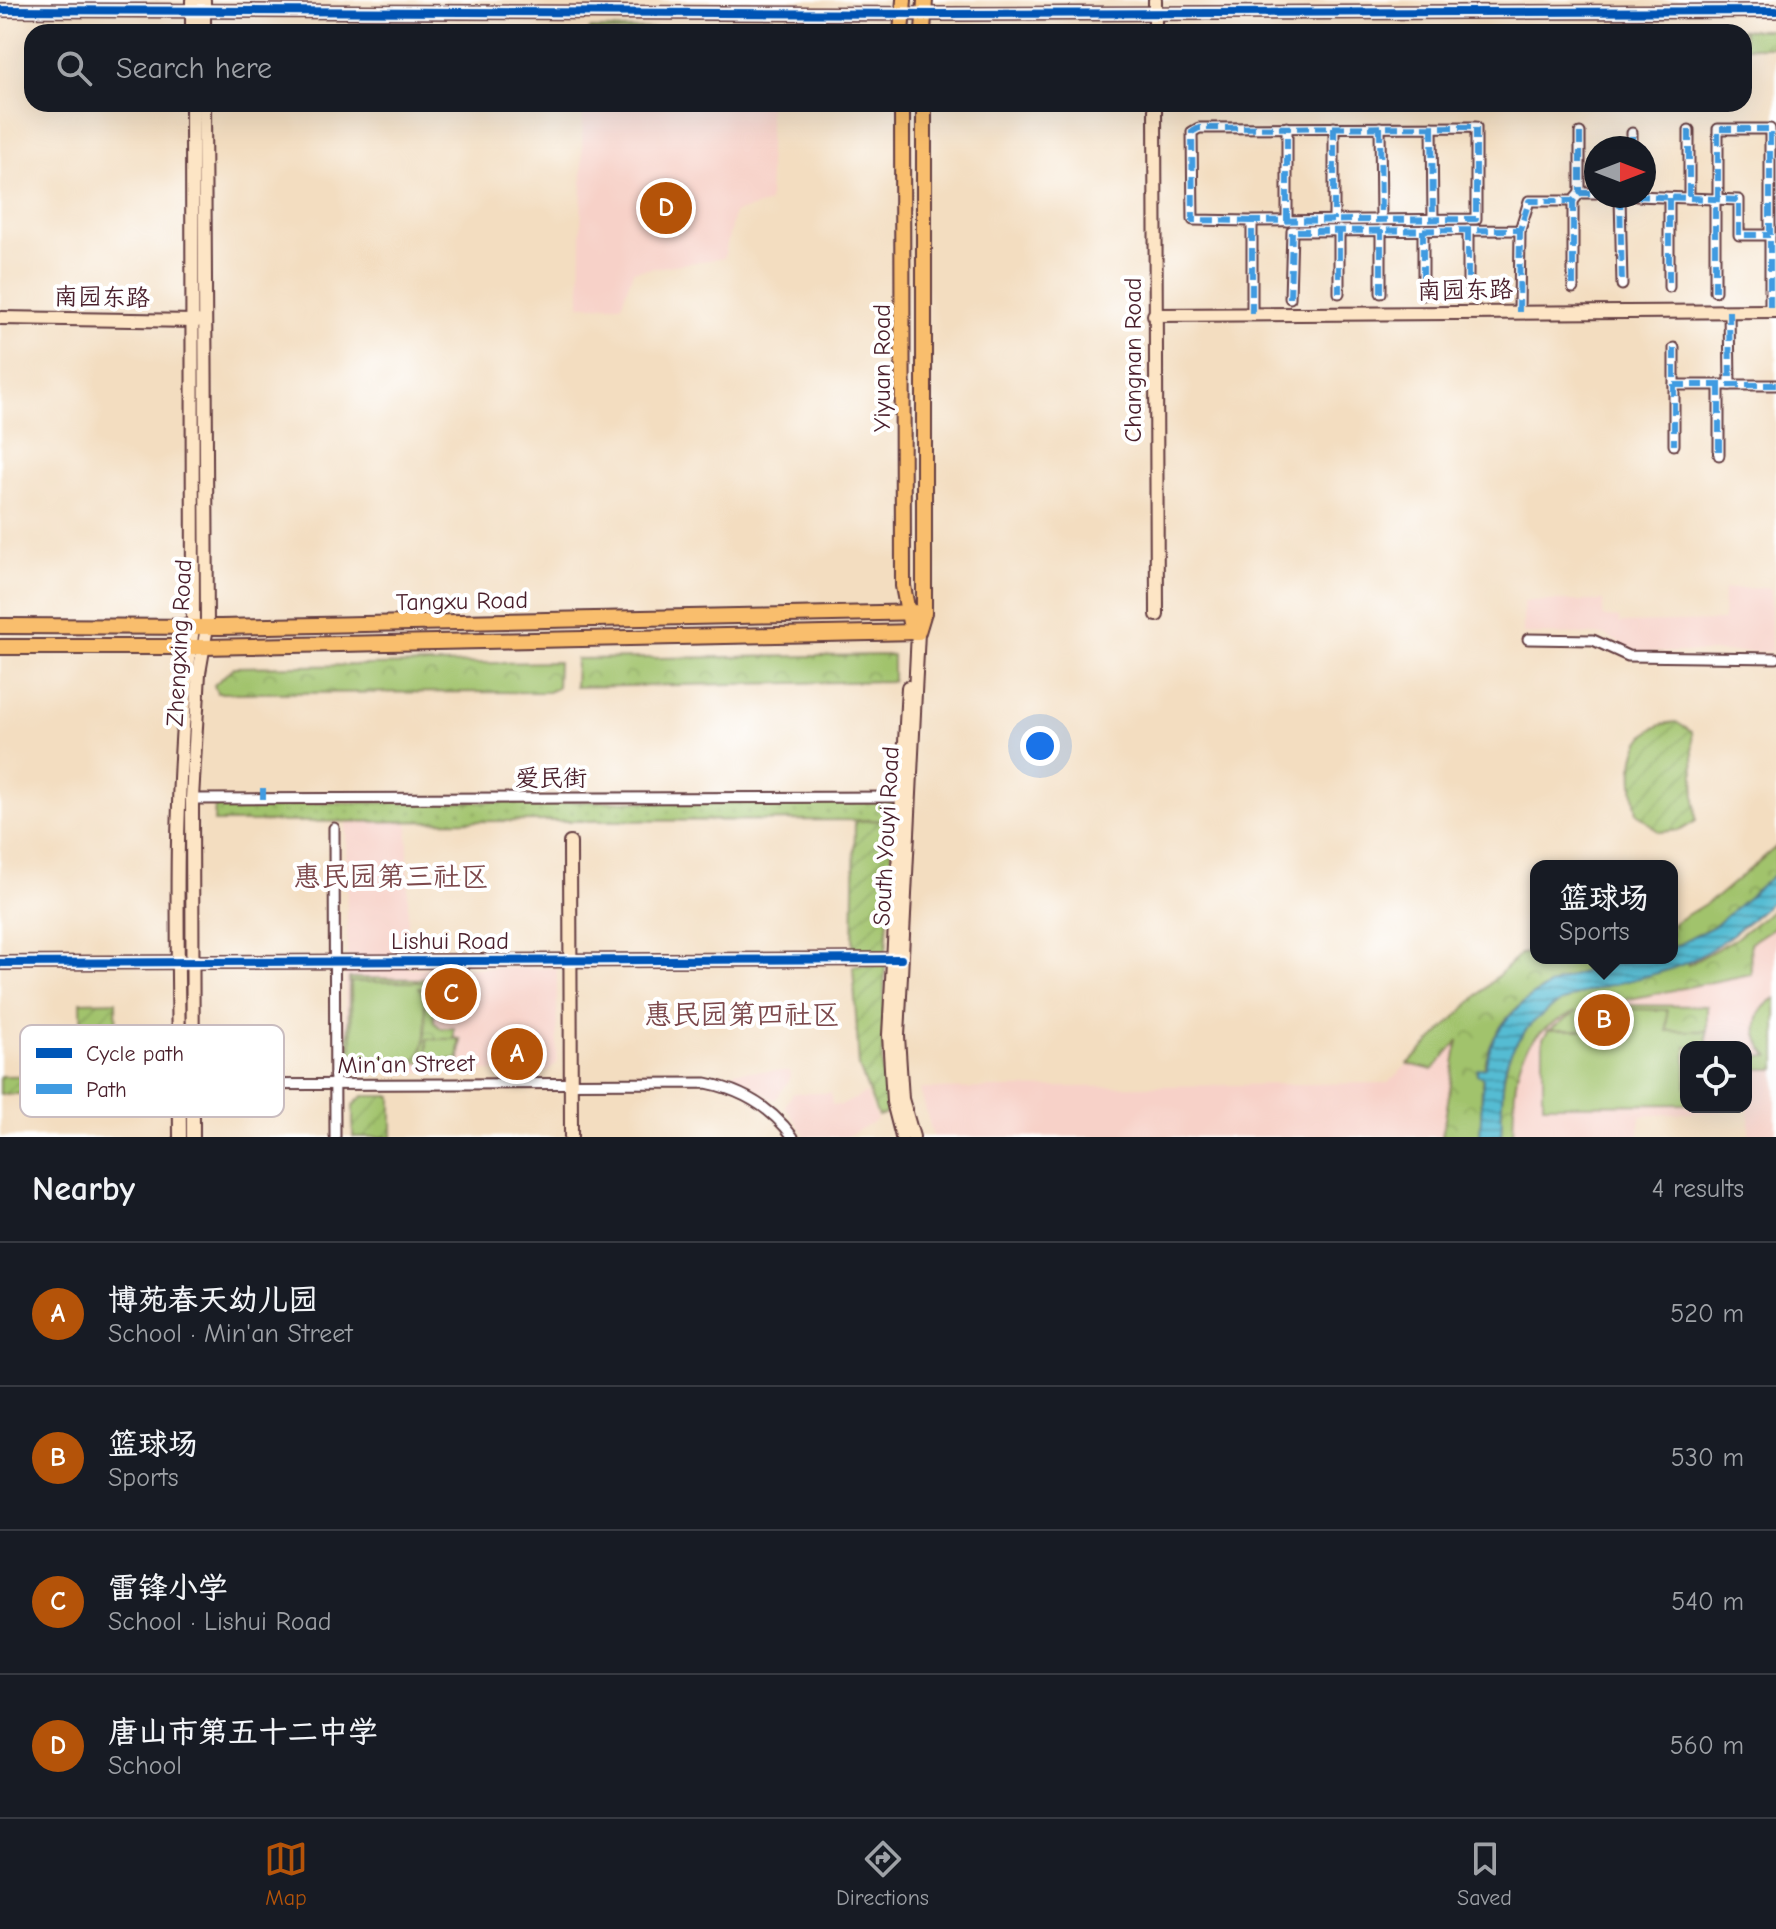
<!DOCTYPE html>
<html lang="en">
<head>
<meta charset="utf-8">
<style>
  :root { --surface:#171b24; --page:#20242c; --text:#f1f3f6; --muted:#9ea1a6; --line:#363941; --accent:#b45309 }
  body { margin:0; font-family:"Comic Neue","LXGW WenKai TC",sans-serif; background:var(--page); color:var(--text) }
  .controls { position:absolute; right:24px; bottom:24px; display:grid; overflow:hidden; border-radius:16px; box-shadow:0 8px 32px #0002 }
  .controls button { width:72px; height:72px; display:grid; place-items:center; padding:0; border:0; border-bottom:2px solid var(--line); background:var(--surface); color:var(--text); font:40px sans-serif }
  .compass { position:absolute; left:1584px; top:136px; width:72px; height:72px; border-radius:50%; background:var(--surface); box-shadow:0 8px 32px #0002; rotate:90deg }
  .you { position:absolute; left:1040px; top:746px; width:28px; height:28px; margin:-20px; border:6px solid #fff; border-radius:50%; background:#1a73e8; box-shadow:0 0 0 12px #1a73e833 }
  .badge { display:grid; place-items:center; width:52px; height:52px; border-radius:50%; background:var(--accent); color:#fff; font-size:26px; font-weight:700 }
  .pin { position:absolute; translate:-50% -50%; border:4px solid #fff; box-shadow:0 2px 8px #0006 }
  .popup { position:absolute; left:1530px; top:860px; width:148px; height:104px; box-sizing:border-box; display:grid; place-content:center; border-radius:16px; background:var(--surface); filter:drop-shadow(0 2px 6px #0005); font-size:26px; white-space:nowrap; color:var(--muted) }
  .popup b { font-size:30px; color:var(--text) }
  .popup::after { content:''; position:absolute; left:50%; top:100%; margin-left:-16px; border:16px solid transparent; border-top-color:var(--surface) }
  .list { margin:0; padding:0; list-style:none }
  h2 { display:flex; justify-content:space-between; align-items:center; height:104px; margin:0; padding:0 32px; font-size:34px }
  h2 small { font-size:26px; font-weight:400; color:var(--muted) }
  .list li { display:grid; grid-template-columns:52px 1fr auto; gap:24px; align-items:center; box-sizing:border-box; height:144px; padding:0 32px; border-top:2px solid var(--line) }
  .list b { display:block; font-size:30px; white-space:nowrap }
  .list p { margin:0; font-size:26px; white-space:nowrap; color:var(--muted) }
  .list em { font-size:26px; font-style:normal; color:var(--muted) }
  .icon { flex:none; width:44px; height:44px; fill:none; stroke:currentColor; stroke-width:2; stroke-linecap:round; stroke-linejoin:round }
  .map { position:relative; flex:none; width:1776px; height:1137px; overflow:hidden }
  .search { position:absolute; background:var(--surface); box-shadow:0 8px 32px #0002; left:24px; right:24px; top:24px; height:88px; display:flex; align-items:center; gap:20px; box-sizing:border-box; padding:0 28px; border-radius:24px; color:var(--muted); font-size:30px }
  .sheet { height:680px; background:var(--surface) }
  nav { display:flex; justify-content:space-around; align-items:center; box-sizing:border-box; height:112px; border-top:2px solid var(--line); background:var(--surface); font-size:22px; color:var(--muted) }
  nav a { display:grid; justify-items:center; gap:4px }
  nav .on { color:var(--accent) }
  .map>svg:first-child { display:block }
  .built { fill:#f7d1c8; fill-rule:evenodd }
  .grass { fill:url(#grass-dots); stroke:#76714c; stroke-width:2 }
  .park { fill:url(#park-crowns); stroke:#76714c; stroke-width:2 }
  .garden { fill:url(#garden-furrows); stroke:#76714c; stroke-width:2 }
  .pitch { fill:#a1c36c; stroke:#76714c; stroke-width:2 }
  .water { fill:url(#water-rules); stroke:#506e7f; stroke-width:2 }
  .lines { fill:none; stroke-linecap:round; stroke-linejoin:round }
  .street-casing { stroke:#633c41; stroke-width:13 }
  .secondary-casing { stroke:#633c41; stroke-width:16 }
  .primary-casing { stroke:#633c41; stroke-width:18 }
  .street { stroke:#fff; stroke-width:9 }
  .secondary { stroke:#fde5c5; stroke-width:12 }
  .primary { stroke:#f9be6d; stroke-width:14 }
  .quiet { stroke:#409be1; stroke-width:6; stroke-dasharray:12 6; stroke-linecap:butt }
  .cycleway-casing { stroke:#fff; stroke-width:13 }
  .cycleway { stroke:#0057b8; stroke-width:8 }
  .labels { text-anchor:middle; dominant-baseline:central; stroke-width:8; stroke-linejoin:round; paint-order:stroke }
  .street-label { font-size:24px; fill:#4a1f2b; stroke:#fff }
  .quarter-label { font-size:28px; fill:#7d494c; stroke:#fff }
  .key { fill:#fff; stroke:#c9bcbf; stroke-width:2 }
  .key-label { font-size:22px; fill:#4a1f2b }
</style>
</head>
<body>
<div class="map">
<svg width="1776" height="1137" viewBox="0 0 1776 1137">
  <defs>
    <pattern id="grass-dots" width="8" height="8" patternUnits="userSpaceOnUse" patternTransform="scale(2)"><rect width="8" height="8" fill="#a1c36c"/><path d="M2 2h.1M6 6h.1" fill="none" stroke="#8ca75e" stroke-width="1.8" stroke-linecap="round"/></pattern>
    <pattern id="park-crowns" width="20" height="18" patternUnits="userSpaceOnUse" patternTransform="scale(2)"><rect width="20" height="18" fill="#a1c36c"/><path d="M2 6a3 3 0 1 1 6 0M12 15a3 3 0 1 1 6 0" fill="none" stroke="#8ca75e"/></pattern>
    <pattern id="garden-furrows" width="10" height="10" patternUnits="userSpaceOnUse" patternTransform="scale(2)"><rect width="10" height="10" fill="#a1c36c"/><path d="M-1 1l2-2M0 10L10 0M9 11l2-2" fill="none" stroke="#8ca75e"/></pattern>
    <pattern id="water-rules" width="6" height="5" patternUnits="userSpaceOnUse" patternTransform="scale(2)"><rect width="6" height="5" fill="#55bcd3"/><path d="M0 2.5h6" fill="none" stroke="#4898ab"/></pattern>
  </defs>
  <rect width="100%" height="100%" fill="#fff"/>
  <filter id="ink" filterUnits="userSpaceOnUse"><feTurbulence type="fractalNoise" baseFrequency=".0125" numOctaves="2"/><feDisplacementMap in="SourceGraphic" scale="16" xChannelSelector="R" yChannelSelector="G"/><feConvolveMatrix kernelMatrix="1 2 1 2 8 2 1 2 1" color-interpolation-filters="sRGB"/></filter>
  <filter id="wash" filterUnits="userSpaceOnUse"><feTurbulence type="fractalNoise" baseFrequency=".006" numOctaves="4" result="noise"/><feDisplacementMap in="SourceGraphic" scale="32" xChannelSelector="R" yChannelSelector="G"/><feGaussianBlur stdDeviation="1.8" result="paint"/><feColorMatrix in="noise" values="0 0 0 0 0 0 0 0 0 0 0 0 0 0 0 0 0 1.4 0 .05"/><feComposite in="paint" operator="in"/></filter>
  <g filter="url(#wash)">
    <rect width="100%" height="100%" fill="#f3ddc0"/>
    <g class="built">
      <path d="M 583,104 L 769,104 L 769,203 L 734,213 L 724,258 L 633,271 L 621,305 L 580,305 Z"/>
      <path d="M 1771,588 L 1771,652 L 1636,652 L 1605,635 L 1523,634 L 1523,601 L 1603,601 L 1603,617 L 1619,618 L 1619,623 L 1723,621 L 1724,589 Z"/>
      <path d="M 346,822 L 408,822 L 408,956 L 347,957 Z"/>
      <path d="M 1776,926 L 1776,1137 L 1749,1137 L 1749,1109 L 1640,1116 L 1639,1137 L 1513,1137 L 1517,1063 L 1527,1045 L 1551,1023 L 1593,1005 L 1630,1000 L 1750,942 ZM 1686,1047 L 1746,1047 L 1746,1107 L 1686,1107 Z"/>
      <path d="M 345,967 L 557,968 L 557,1063 L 548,1071 L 351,1072 L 345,1065 Z"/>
      <path d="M 1458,1039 L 1442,1137 L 933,1137 L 920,1089 L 1388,1083 L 1408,1064 L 1433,1070 Z"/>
      <path d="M 734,1071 L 790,1071 L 790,1079 L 775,1100 L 744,1081 L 734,1080 Z"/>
      <path d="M 793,1093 L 831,1093 L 832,1105 L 842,1105 L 866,1093 L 877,1120 L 846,1137 L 806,1137 L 785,1106 Z"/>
    </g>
    <path class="grass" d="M 895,800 L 894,820 L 214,822 L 215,805 L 232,803 Z"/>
    <g class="park">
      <path d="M 872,28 L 874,32 L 588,32 L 590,29 Z"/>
      <path d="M 1545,29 L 1776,30 L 1776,47 L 1744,47 L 1744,32 L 1545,32 Z"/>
      <path d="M 893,655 L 893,681 L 575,687 L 576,659 Z"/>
      <path d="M 558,662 L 557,688 L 548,692 L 217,693 L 214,685 L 234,667 Z"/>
      <path d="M 1776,847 L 1776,873 L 1716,925 L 1672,948 L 1672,924 L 1718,896 Z"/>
      <path d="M 1776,907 L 1776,926 L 1750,943 L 1751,974 L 1601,1005 L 1707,1006 L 1707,1031 L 1549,1030 L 1576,1012 C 1511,1037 1515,1077 1513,1137 L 1501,1137 C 1502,1113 1501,1086 1507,1063 C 1526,986 1627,986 1687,962 L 1688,965 L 1735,939 Z"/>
      <path d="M 1536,952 L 1536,958 L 1636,958 C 1578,975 1507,988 1487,1056 C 1479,1081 1483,1111 1480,1137 L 1442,1137 L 1458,1041 L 1433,1070 L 1408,1064 L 1520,954 Z"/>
      <path d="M 349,978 L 430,979 L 434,985 L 434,1022 L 441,1028 L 454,1028 L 454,1038 L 461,1039 L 460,1062 L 348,1064 Z"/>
    </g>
    <g class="garden">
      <path d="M 1676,722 L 1692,732 L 1696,821 L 1681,830 L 1659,832 L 1637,813 C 1629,774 1627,726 1676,722 Z"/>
      <path d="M 894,820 L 886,951 L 853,952 L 855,821 Z"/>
      <path d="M 885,965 L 882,1069 L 890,1112 L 878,1116 L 859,1067 L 853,966 Z"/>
      <path d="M 116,1001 L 117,1064 L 82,1065 L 81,1002 Z"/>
      <path d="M 110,1075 L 114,1088 L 110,1094 L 0,1094 L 0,1076 Z"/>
      <path d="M 363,1096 L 392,1096 L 392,1137 L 353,1137 L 353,1105 Z"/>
    </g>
    <g class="pitch">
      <path d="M 351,982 L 431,982 L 431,988 L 419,988 C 428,1001 428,1047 417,1059 C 400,1066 362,1068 352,1051 Z"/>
      <path d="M 1776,998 L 1776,1069 L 1756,1069 L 1756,1057 L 1769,1056 C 1751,1037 1752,1011 1776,998 Z"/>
      <path d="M 1586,1009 L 1623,1009 L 1623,1031 L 1629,1030 L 1630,1009 L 1667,1010 L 1667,1031 L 1707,1031 L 1707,1047 L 1686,1047 L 1686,1104 L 1543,1105 L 1543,1038 L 1549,1030 L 1585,1030 Z"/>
      <path d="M 427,1039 L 459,1039 L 459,1060 L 427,1059 Z"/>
    </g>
    <path class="water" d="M 1776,873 L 1776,898 C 1749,921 1724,944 1692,960 C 1626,992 1551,978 1511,1052 C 1499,1075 1503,1111 1501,1137 L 1480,1137 L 1483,1078 L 1477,1074 L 1477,1069 L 1485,1067 C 1499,985 1602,958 1672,958 L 1672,948 L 1716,925 Z"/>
  </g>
  <g filter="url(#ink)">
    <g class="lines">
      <g class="street-casing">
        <g id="street">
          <path d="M 1334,127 L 1334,220"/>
          <path d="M 1380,127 L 1381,220"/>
          <path d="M 1432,127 L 1433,219"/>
          <path d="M 1689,130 L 1689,198"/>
          <path d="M 1580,133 L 1580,193"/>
          <path d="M 1632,148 L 1632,133"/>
          <path d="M 1620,196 L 1622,285"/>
          <path d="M 1636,196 L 1739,200 L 1739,235 L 1770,235"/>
          <path d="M 1669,198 L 1669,287"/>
          <path d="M 1718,199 L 1718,129 L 1770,129 L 1770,311"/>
          <path d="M 1573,201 L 1573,288"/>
          <path d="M 1287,221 L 1287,127"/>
          <path d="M 1339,230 L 1339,293"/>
          <path d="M 1423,230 L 1423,295"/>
          <path d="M 1468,230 L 1468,296"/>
          <path d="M 1715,291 L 1715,199"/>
          <path d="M 1381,293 L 1381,230"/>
          <path d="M 1290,298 L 1292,231 L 1520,230 L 1529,201 L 1573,201 L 1580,193 L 1596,193"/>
          <path d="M 1729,311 L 1730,385"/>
          <path d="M 1519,312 L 1520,230"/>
          <path d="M 1252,314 L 1252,221 L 1476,219 L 1476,127 L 1199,128 L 1192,132 L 1193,220 L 1252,221"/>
          <path d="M 1674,348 L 1674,445"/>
          <path d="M 1674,385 L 1776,385"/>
          <path d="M 1719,385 L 1719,455"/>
          <path d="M 1528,639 L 1593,640 L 1628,656 L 1776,658"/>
          <path d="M 192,799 L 908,797"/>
          <path d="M 334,828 L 335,1137"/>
          <path d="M 193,1085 L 706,1083 C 741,1090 772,1108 793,1137"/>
        </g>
      </g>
      <g class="secondary-casing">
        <g id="secondary">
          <path d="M 192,0 L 192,32"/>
          <path d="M 204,0 L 204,32"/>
          <path d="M 0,10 L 945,14 L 1776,11"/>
          <path d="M 1155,32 L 1155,0"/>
          <path d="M 1155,104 L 1157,615"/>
          <path d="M 1154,315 L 1776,311"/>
          <path d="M 0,318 L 197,321"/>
          <path d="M 570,843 L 571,1137"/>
          <path d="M 0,963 L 901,959"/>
          <path d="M 180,1137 C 179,967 170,796 193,627 L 192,104"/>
          <path d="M 193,1137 L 192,799 L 199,673 L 207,627 L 204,104"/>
          <path d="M 902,1137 L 893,1102 L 889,1035 L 908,687"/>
          <path d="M 913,1137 L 902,1099 L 898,1036 L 918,632"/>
        </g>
      </g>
      <g class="primary-casing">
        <g id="primary">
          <path d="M 901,32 L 904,0"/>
          <path d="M 923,32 L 925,0"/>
          <path d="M 902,104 L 903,586 L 910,623"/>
          <path d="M 0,626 L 221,627 L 924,612"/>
          <path d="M 0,647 L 203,647 L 918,632 L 924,612 L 924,104"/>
        </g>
      </g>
      <use href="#street" class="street"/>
      <use href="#secondary" class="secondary"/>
      <use href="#primary" class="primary"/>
      <g class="quiet">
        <path d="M 1334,127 L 1334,220"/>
        <path d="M 1380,127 L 1381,220"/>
        <path d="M 1432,127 L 1433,219"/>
        <path d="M 1689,130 L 1689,198"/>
        <path d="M 1580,133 L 1580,193"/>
        <path d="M 1632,148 L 1632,133"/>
        <path d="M 1620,196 L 1622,285"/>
        <path d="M 1636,196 L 1739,200 L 1739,235 L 1770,235"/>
        <path d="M 1669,198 L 1669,287"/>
        <path d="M 1718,199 L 1718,129 L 1770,129 L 1770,311"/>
        <path d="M 1573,201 L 1573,288"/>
        <path d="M 1287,221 L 1287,127"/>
        <path d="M 1339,230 L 1339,293"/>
        <path d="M 1423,230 L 1423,295"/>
        <path d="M 1468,230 L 1468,296"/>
        <path d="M 1715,291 L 1715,199"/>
        <path d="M 1381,293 L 1381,230"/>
        <path d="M 1290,298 L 1292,231 L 1520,230 L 1529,201 L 1573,201 L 1580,193 L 1596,193"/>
        <path d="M 1729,311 L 1730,385"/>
        <path d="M 1519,312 L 1520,230"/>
        <path d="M 1252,314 L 1252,221 L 1476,219 L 1476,127 L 1199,128 L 1192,132 L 1193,220 L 1252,221"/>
        <path d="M 1674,348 L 1674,445"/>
        <path d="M 1674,385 L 1776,385"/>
        <path d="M 1719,385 L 1719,455"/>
        <path d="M 263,788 L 263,799"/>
      </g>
      <g class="cycleway-casing">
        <g id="cycleway">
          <path d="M 0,10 L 945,14 L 1776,11"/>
          <path d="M 0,963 L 901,959"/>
        </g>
      </g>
      <use href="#cycleway" class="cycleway"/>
    </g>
  </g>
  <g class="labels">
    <g class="street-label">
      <text transform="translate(1465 290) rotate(-1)">南园东路</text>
      <text transform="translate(102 297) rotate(1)">南园东路</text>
      <text transform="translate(1133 360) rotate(-90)">Changnan Road</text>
      <text transform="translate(882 368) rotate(-90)">Yiyuan Road</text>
      <text transform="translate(462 601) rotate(-1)">Tangxu Road</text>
      <text transform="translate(179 643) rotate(-87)">Zhengxing Road</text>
      <text x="551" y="778">爱民街</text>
      <text transform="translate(886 836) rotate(-87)">South Youyi Road</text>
      <text x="450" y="941">Lishui Road</text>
      <text transform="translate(406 1064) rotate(-1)">Min'an Street</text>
    </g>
    <g class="quarter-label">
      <text x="391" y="877">惠民园第三社区</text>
      <text x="742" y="1015">惠民园第四社区</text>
    </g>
  </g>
  <rect x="20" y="1025" width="264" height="92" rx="12" class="key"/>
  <rect x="36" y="1048" width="36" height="10" fill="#0057b8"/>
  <rect x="36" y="1084" width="36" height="10" fill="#409be1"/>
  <g class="key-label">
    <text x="86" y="1061">Cycle path</text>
    <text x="86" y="1097">Path</text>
  </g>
</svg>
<div class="controls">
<button><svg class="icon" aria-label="locate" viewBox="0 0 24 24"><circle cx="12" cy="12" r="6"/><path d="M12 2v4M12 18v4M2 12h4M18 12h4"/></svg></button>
</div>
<svg class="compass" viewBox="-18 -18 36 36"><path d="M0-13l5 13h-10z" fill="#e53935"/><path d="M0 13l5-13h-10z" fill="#9ea1a6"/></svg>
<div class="you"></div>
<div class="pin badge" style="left:517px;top:1054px">A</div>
<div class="pin badge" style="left:1604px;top:1020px">B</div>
<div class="popup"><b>篮球场</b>Sports</div>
<div class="pin badge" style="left:451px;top:994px">C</div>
<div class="pin badge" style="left:666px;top:208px">D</div>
<div class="search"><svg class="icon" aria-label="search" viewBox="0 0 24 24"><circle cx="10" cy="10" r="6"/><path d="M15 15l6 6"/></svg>Search here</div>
</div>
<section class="sheet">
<h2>Nearby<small>4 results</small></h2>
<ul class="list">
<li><span class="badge">A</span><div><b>博苑春天幼儿园</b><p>School · Min'an Street</p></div><em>520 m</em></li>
<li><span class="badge">B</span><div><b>篮球场</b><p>Sports</p></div><em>530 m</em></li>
<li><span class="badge">C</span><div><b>雷锋小学</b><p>School · Lishui Road</p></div><em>540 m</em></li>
<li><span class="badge">D</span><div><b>唐山市第五十二中学</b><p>School</p></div><em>560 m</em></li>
</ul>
</section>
<nav>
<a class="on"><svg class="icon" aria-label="map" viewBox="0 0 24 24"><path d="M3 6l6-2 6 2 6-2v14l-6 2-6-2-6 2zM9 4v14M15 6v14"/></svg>Map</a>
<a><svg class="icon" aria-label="directions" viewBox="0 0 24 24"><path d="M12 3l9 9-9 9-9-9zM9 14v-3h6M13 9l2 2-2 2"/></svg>Directions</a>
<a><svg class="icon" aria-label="saved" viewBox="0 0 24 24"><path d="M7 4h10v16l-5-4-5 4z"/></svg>Saved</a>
</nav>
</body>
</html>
